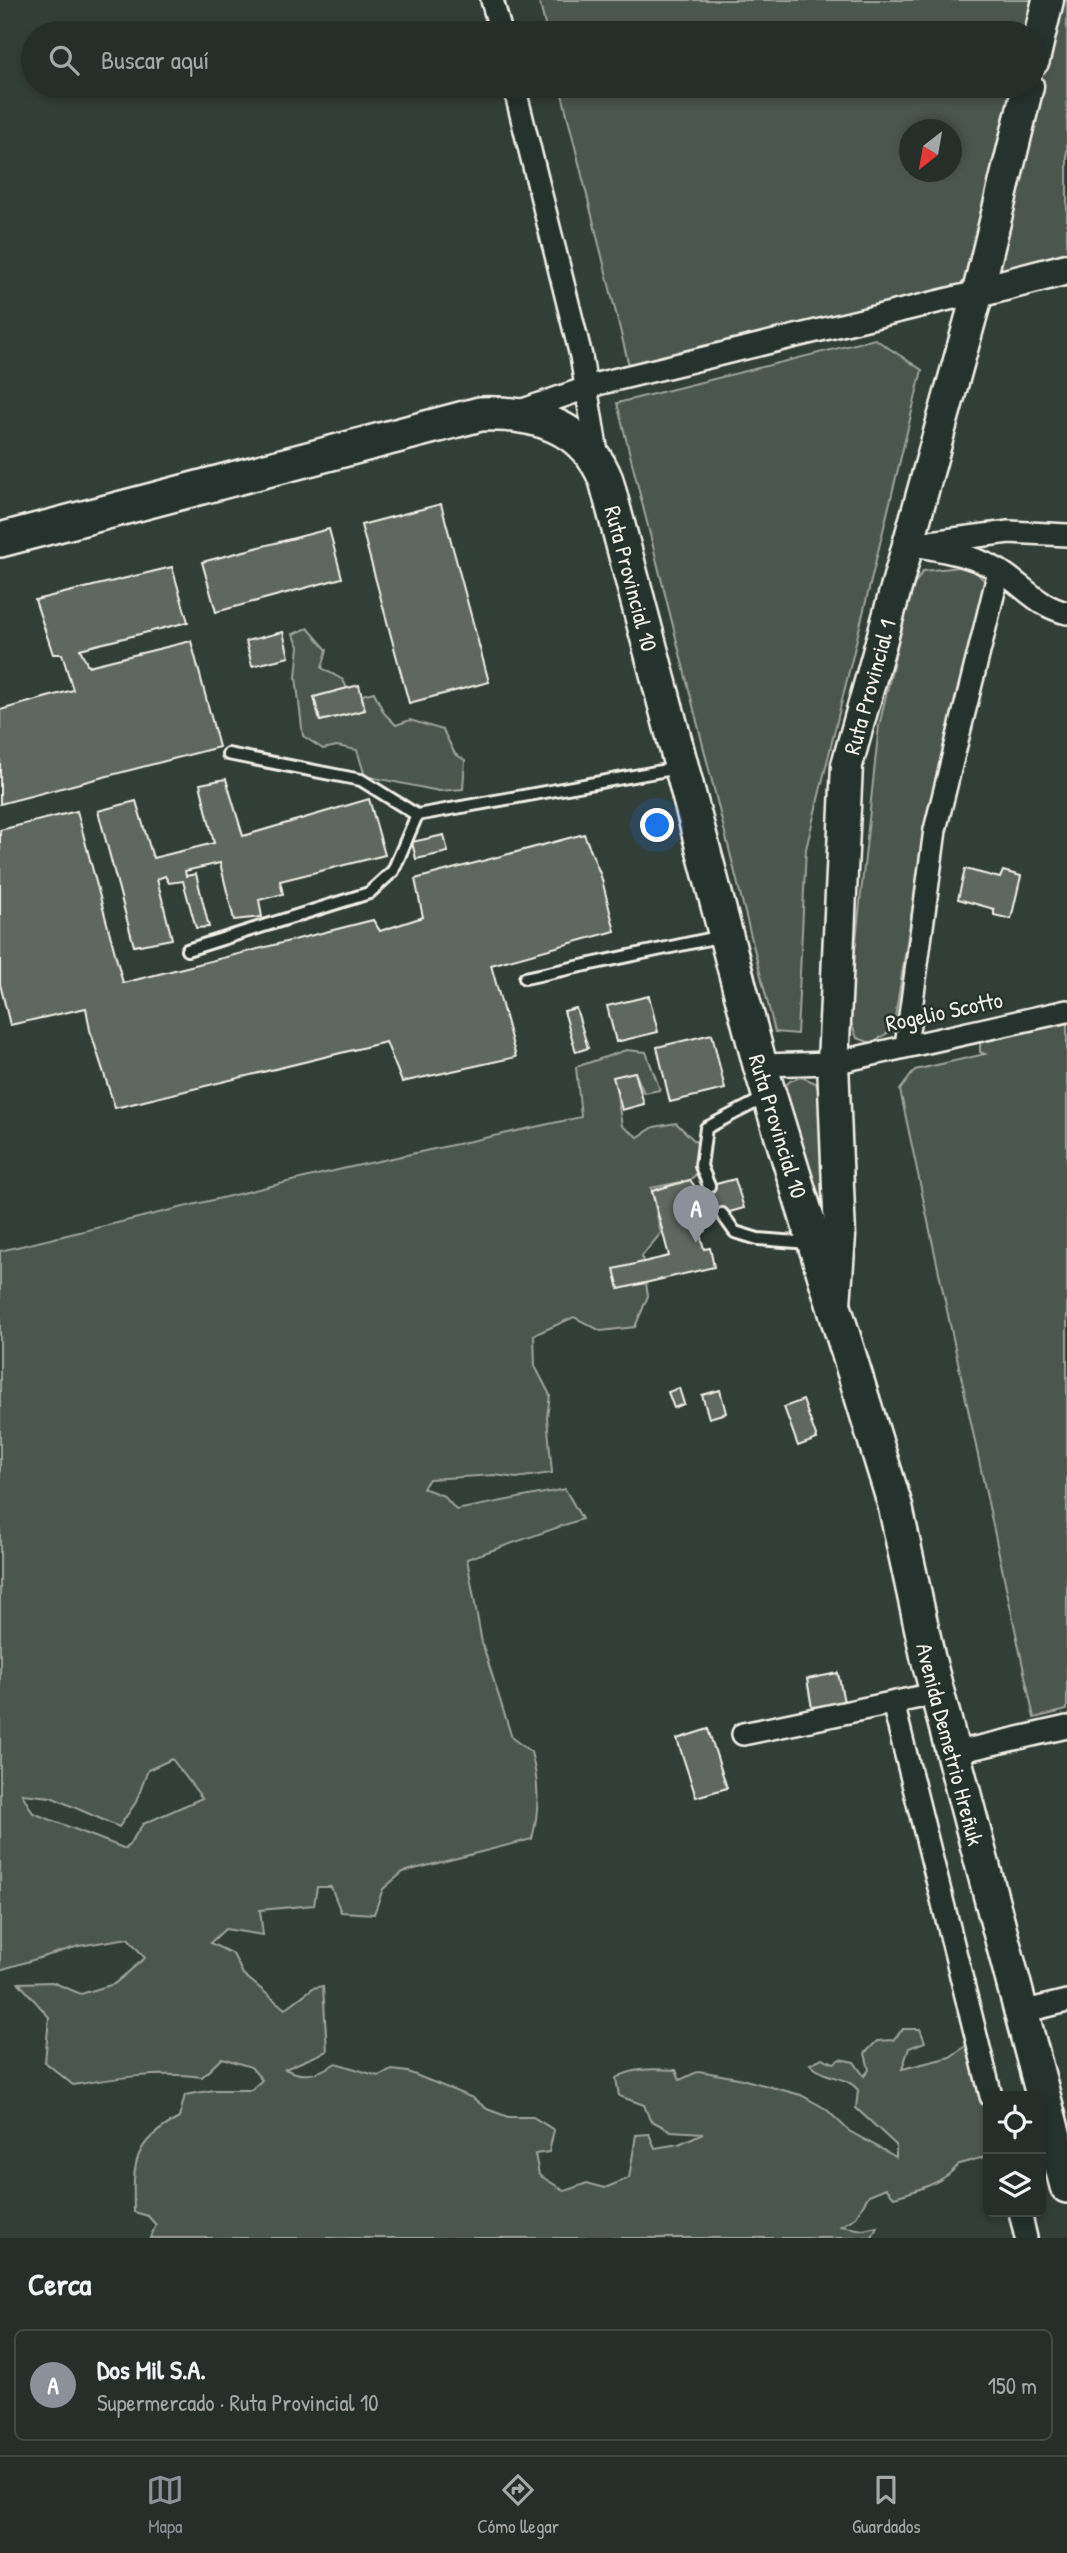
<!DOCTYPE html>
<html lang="es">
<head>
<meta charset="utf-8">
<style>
  :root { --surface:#262e2a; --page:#323a36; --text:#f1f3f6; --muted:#a4a8a8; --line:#424a47; --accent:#8c9099 }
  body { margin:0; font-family:"Patrick Hand",sans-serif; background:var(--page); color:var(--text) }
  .controls { position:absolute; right:21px; bottom:21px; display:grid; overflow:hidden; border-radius:10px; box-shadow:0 4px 10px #0003 }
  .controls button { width:63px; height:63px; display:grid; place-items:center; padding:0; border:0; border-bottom:2px solid var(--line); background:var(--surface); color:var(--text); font:35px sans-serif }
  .compass { position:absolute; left:899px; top:119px; width:63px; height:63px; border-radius:50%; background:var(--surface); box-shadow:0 4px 10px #0003; rotate:211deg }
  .you { position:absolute; left:658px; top:826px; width:24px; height:24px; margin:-18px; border:5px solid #fff; border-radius:50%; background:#1a73e8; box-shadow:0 0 0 10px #1a73e833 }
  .badge { display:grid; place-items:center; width:46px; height:46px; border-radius:50%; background:var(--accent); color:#fff; font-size:23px; font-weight:700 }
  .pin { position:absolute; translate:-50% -58px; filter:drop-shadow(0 2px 4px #0008) }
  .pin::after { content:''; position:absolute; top:37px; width:24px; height:21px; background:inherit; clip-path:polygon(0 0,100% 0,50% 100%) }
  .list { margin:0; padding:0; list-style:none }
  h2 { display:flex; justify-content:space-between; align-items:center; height:91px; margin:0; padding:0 28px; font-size:30px }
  h2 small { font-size:23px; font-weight:400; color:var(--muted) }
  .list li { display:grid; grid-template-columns:46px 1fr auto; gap:21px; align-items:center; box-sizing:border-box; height:112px; margin:0 14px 14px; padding:0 14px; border:2px solid var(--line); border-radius:10px }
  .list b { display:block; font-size:26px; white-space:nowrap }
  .list p { margin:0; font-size:23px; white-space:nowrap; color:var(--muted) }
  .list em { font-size:23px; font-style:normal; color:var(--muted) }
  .icon { flex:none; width:38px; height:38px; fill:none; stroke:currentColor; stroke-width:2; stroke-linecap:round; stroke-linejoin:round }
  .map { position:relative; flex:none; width:1067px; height:2238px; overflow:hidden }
  .search { position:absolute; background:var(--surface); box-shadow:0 4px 10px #0003; left:21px; right:21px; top:21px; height:77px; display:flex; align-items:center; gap:18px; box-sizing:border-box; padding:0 24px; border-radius:38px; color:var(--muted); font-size:26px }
  .sheet { height:217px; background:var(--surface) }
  nav { display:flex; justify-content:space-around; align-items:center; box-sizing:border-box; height:98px; border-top:2px solid var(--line); background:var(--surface); font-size:19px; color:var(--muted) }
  nav a { display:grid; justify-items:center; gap:4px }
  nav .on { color:var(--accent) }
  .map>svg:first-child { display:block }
  .green { fill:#4c564f; stroke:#a0a49c; stroke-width:2; fill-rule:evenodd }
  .building { fill:#5f6861; stroke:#f4f1e8; stroke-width:2 }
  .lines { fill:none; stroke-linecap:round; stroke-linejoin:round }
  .lane-casing { stroke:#f4f1e8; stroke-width:16 }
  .street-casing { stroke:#f4f1e8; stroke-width:26 }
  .secondary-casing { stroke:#f4f1e8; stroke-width:35 }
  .primary-casing { stroke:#f4f1e8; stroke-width:38 }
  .lane { stroke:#26332d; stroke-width:10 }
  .street { stroke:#26332d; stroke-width:21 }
  .secondary { stroke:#26332d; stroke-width:30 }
  .primary { stroke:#26332d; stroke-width:33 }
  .labels { text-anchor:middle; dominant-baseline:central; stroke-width:5; stroke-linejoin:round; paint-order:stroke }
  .street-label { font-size:23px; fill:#f4f1e8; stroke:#26332d }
</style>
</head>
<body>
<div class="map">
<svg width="1067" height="2238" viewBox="0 0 1067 2238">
  <rect width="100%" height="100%" fill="#323e38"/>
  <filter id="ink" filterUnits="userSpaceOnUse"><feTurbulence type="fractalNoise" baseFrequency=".0143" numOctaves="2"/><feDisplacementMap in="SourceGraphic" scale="14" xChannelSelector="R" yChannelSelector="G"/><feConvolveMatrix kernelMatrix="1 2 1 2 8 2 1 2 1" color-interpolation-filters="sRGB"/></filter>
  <g filter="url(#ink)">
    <g class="green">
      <path d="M 539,0 L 1067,0 L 1067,276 L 632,378 L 560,86 L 1034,86 L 1034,33 L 547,33 ZM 909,130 L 951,130 L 951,172 L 909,172 Z"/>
      <path d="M 875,339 L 922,370 L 806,849 L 797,1034 L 775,1032 L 617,403 Z"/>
      <path d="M 969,566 L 985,581 L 985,597 L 927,817 L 893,1030 L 871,1043 L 857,1038 L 848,1015 L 879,726 L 910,591 L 923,571 Z"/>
      <path d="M 308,628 L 327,650 L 322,668 L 343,680 L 347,688 L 314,697 L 320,721 L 365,710 L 362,695 L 374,692 L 384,713 L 396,725 L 410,720 L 443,730 L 455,754 L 465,760 L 463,789 L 439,791 L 365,776 L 357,750 L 337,746 L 323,749 L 303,736 L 296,677 L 299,646 L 293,634 Z"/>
      <path d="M 1067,1016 L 1067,1710 L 1034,1718 L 900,1090 L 915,1070 L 985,1054 L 980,1052 L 980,1041 Z"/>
      <path d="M 626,1050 L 646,1052 L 660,1090 L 644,1093 L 635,1072 L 614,1077 L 622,1126 L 638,1137 L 654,1127 L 676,1123 L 701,1147 L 708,1163 L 690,1180 L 651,1188 L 661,1233 L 642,1256 L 648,1296 L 635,1327 L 601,1331 L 574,1317 L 534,1335 L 535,1366 L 550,1395 L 547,1417 L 552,1473 L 516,1478 L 495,1475 L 429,1479 L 423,1488 L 444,1496 L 456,1510 L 565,1489 L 582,1519 L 467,1559 L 482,1643 L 512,1738 L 531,1752 C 539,1783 540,1808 532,1839 L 403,1872 L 383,1889 L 374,1914 L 341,1912 L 331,1887 L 317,1887 L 314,1905 L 260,1910 L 263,1935 L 225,1929 L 210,1943 L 233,1954 L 243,1974 L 285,2009 L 313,1988 L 323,1986 L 327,2051 L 285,2069 C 305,2079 318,2074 336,2063 L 378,2076 L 392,2070 L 408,2072 L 473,2098 L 487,2109 L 508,2117 L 533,2117 L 554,2130 L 549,2152 L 535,2154 L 539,2175 L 565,2191 L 587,2183 L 605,2188 L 629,2178 L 636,2135 L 649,2134 L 655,2148 L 679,2144 L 703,2133 L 671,2131 L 650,2120 L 644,2105 L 619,2096 L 616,2078 C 634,2067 655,2069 676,2070 L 680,2080 L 699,2071 L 738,2078 L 801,2095 L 826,2109 L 849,2131 L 896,2157 L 896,2145 L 856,2108 L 858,2090 C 846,2075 823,2079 810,2064 L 822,2058 L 834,2063 L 840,2059 L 854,2062 L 864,2076 L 869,2070 L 865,2053 L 877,2041 L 893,2040 L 903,2029 L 920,2029 L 925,2042 L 909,2048 L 902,2069 L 950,2057 L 971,2042 L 988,2096 L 988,2156 L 959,2164 C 946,2182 916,2191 894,2197 L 886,2188 L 869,2195 L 855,2218 L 841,2226 L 863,2230 L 877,2227 L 872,2238 L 150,2238 L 156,2225 L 148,2216 L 134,2212 C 133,2162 132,2143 179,2118 L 185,2095 L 214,2090 L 251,2090 L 262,2080 L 251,2067 L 222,2058 L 202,2077 C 159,2071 116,2078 73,2085 L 45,2062 L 49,2017 L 19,1983 L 52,1982 L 81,1994 L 114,1984 L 145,1958 L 128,1938 L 79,1946 L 0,1970 L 0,1251 L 342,1169 L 581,1117 L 576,1067 ZM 172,1759 L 202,1798 L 143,1824 L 126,1849 L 33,1813 L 22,1794 L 51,1797 L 119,1827 L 136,1802 L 148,1770 Z"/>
      <path d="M 801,1077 L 816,1083 L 820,1095 L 833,1228 L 819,1198 L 784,1087 L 790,1081 Z"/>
    </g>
    <g class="building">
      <path d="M 441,504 L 489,682 L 409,703 L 361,525 Z"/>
      <path d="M 329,529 L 342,578 L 216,612 L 202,562 Z"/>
      <path d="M 172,567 L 188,622 L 80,649 L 88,666 L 191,641 L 219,747 L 0,804 L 0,710 L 73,690 L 62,654 L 53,654 L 35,600 Z"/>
      <path d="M 283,632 L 289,657 L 252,666 L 246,641 Z"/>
      <path d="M 359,685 L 365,710 L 320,721 L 314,697 Z"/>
      <path d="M 226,779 L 243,836 L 369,799 L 385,855 L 280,881 L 283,894 L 259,900 L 262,917 L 234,920 L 220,863 L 185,871 L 186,876 L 196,874 L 209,927 L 196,928 L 183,881 L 169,883 L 165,876 L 157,879 L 172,939 L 134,946 L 98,811 L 136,801 L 153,858 L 214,843 L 200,784 Z"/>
      <path d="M 77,811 L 123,983 L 373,920 L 380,931 L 423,917 L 415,879 L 584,834 L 601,876 L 615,931 L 491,965 L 516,1057 L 402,1082 L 386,1042 L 115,1108 L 90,1030 L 86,1008 L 10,1025 L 0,984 L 0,830 Z"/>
      <path d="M 444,835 L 448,852 L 416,859 L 412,842 Z"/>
      <path d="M 965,869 L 1000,878 L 1003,871 L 1021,876 L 1011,919 L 994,915 L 994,909 L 958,899 Z"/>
      <path d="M 649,996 L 658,1032 L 616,1042 L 607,1006 Z"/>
      <path d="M 576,1008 L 588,1048 L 576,1052 L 564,1011 Z"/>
      <path d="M 712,1034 L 725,1089 L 670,1102 L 657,1047 Z"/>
      <path d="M 635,1072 L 644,1104 L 622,1110 L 613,1077 Z"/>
      <path d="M 735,1179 L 744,1208 L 704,1219 L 706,1231 L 700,1234 L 704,1249 L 710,1248 L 714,1267 L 619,1289 L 614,1269 L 669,1256 L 652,1191 L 690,1180 L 697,1189 Z"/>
      <path d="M 679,1388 L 684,1404 L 674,1408 L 668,1392 Z"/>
      <path d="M 720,1390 L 726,1413 L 709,1418 L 702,1395 Z"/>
      <path d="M 803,1400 L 817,1439 L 798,1446 L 784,1407 Z"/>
      <path d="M 838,1673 L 844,1702 L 812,1708 L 807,1679 Z"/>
      <path d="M 708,1729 L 727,1788 L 696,1797 L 677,1739 Z"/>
    </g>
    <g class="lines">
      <g class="lane-casing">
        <g id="lane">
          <path d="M 228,754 L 361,780 L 417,815 L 678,768"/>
          <path d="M 187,950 L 369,893 L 393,871 L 417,815"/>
          <path d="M 525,978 L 723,936"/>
          <path d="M 709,1186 L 701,1166 L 706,1128 L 766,1097"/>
          <path d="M 722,1214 L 735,1232 L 758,1239 L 809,1243"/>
        </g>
      </g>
      <g class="street-casing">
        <g id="street">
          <path d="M 492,0 L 501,33"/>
          <path d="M 514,86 L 581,356 L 598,459"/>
          <path d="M 517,412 L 601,383 L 978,292"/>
          <path d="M 930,542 L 1009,532 L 1067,535"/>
          <path d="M 909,544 C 940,550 971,554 998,570 C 1025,586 1035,605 1067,613"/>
          <path d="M 906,1046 L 935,830 L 999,571"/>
          <path d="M 760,1065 L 833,1063 L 1067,1011"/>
          <path d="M 893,1703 L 991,2096"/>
          <path d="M 743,1734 L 939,1693"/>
          <path d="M 953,1753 L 1067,1727"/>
          <path d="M 1022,2012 L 1067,2001"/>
          <path d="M 1020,2212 L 1026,2238"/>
        </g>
      </g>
      <g class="secondary-casing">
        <g id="secondary">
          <path d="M 1034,60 L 1048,0"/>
          <path d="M 978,292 L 1067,269"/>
          <path id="s1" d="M 835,1304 L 840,1236 L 833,1063 L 847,765 L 978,292 L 1028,86"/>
        </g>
      </g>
      <g class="primary-casing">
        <g id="primary">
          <path id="s2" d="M 0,540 L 480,414 C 534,412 584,425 606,480 L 760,1065 L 895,1505 L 928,1658 L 1067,2186"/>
        </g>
      </g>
      <use href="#lane" class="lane"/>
      <use href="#street" class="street"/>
      <use href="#secondary" class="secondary"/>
      <use href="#primary" class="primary"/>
    </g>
  </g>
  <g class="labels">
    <g class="street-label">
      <text stroke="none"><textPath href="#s2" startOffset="751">Ruta Provincial 10</textPath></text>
      <text stroke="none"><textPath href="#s1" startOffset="621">Ruta Provincial 1</textPath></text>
      <text transform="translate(944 1011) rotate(-12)">Rogelio Scotto</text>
      <text stroke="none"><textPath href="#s2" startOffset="1318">Ruta Provincial 10</textPath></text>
      <text stroke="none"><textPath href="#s2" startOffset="1960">Avenida Demetrio Hreñuk</textPath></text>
    </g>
  </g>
</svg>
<div class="controls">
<button><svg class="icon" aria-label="locate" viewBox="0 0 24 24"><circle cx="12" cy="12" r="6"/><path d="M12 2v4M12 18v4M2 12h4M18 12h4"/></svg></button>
<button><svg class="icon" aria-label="layers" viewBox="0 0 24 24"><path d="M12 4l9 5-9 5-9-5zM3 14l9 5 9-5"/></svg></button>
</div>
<svg class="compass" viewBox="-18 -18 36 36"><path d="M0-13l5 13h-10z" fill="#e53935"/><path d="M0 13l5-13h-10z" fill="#a4a8a8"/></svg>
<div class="you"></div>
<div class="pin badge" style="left:696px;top:1243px">A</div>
<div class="search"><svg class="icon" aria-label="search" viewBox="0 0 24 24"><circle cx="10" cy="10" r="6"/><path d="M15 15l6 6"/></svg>Buscar aquí</div>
</div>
<section class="sheet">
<h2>Cerca<small></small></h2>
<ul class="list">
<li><span class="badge">A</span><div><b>Dos Mil S.A.</b><p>Supermercado · Ruta Provincial 10</p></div><em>150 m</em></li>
</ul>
</section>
<nav>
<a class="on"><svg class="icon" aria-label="map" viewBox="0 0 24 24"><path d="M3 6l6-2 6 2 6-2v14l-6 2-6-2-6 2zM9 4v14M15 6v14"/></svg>Mapa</a>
<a><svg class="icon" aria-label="directions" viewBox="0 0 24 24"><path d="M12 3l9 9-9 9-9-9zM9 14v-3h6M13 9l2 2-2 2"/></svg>Cómo llegar</a>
<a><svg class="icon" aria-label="saved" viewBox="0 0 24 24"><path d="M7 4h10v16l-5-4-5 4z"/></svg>Guardados</a>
</nav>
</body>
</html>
